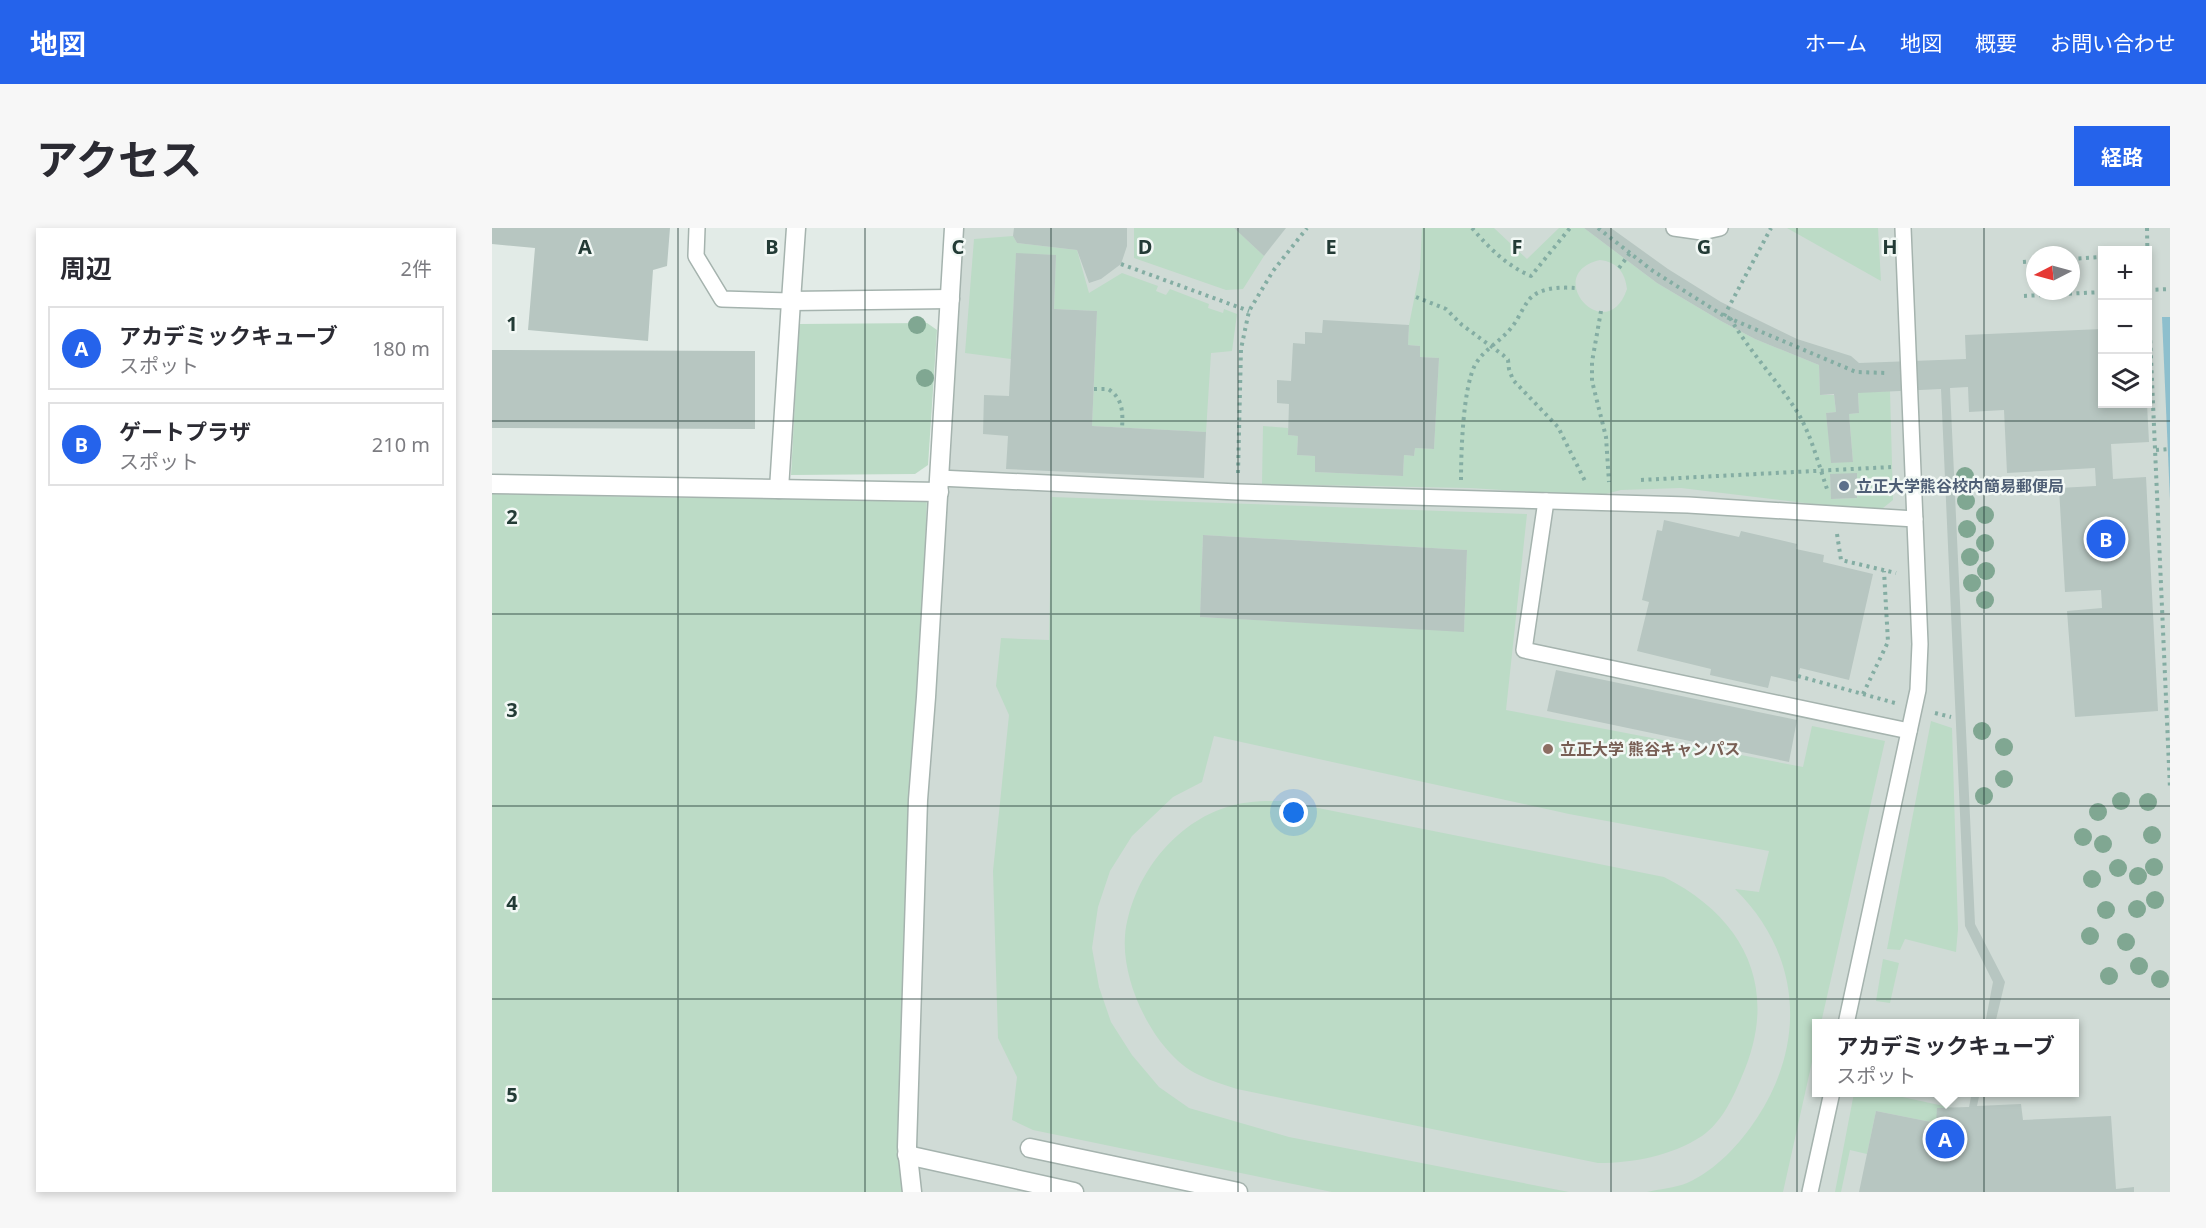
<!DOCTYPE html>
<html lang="ja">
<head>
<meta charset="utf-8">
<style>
  :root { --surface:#fff; --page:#f7f7f7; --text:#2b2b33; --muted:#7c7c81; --line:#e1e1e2; --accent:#2563eb }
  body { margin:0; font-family:"Noto Sans","Noto Sans JP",sans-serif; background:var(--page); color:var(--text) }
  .controls { position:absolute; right:18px; top:18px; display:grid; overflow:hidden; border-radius:0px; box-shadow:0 3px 9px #0003 }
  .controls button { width:54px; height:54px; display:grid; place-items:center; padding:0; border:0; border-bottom:2px solid var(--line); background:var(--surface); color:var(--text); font:30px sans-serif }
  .compass { position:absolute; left:1534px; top:18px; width:54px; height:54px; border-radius:50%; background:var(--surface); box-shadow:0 3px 9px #0003; rotate:264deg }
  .you { position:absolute; left:802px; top:585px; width:21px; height:21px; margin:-15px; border:4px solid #fff; border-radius:50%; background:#1a73e8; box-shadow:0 0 0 9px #1a73e833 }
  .badge { display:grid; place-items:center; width:39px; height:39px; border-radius:50%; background:var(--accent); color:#fff; font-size:20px; font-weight:700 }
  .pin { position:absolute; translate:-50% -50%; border:3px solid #fff; box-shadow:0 2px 6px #0006 }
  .popup { position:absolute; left:1320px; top:791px; width:267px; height:78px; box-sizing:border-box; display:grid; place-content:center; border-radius:0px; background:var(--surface); filter:drop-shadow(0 2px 4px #0005); font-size:20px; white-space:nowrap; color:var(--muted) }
  .popup b { font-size:22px; color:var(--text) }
  .popup::after { content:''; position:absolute; left:50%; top:100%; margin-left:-12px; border:12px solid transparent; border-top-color:var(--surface) }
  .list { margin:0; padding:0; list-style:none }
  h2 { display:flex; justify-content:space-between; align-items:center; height:78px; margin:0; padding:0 24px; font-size:26px }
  h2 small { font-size:20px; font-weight:400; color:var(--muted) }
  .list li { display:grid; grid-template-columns:39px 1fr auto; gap:18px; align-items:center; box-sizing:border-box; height:84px; margin:0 12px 12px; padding:0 12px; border:2px solid var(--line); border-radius:0px }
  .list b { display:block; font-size:22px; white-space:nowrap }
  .list p { margin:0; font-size:20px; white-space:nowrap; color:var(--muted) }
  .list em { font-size:20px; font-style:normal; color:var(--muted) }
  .icon { flex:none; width:33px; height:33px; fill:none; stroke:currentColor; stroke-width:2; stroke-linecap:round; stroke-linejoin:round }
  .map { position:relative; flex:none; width:1678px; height:964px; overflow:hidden; border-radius:0px }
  header { display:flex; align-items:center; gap:36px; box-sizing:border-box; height:84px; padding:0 30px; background:var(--accent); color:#fff }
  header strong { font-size:28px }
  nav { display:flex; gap:33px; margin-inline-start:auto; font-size:21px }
  .intro { display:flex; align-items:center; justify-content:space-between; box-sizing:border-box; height:144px; padding:0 36px }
  h1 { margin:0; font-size:42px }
  .button { padding:15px 27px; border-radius:0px; background:var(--accent); color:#fff; font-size:21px; font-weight:700 }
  main { display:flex; gap:36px; padding:0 36px }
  aside { flex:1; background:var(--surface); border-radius:0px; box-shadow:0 3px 9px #0003 }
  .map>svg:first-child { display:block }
  .built { fill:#d0dbd6; fill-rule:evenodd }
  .green { fill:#bcdbc6; fill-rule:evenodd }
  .water { fill:#8dbfcd }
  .building { fill:#b7c6c1 }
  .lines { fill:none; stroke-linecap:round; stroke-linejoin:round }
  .service-casing { stroke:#a5b3ae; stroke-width:18 }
  .minor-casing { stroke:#a5b3ae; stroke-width:21 }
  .path { stroke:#84ada3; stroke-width:4; stroke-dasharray:3 4.5; stroke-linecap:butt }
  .service { stroke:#fff; stroke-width:15 }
  .minor { stroke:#fff; stroke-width:18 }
  .tree { fill:#80a792 }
  .grid { fill:none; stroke:#233b36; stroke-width:1.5; stroke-opacity:0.55 }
  .service-dot { fill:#5c6f8a; stroke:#f2f8f5; stroke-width:2 }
  .education-dot { fill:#8d6e63; stroke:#f2f8f5; stroke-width:2 }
  .labels { text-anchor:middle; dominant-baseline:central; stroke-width:5; stroke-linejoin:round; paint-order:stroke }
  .service-label { font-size:16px; font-weight:bold; fill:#4e5e75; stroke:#f2f8f5; text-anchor:start }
  .education-label { font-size:16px; font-weight:bold; fill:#785e54; stroke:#f2f8f5; text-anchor:start }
  .grid-label { font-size:20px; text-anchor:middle; font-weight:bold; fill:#233b36; stroke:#f2f8f5; stroke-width:5; stroke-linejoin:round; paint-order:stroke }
</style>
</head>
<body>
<header>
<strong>地図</strong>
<nav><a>ホーム</a><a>地図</a><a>概要</a><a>お問い合わせ</a></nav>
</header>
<div class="intro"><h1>アクセス</h1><a class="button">経路</a></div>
<main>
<aside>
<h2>周辺<small>2件</small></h2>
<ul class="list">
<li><span class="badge">A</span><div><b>アカデミックキューブ</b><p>スポット</p></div><em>180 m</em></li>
<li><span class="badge">B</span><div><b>ゲートプラザ</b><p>スポット</p></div><em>210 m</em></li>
</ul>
</aside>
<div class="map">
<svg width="1678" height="964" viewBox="0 0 1678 964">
  <rect width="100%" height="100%" fill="#e2ebe7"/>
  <path class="built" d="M 471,0 L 1678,0 L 1678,964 L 424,964 L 419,919 L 439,469 ZM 1610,22 L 1656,22 L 1656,176 L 1610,176 ZM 1543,27 L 1579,27 L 1579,63 L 1543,63 ZM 1324,796 L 1582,796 L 1582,864 L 1324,864 Z"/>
  <g class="green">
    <path d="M 642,0 L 742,0 L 772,28 L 751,61 L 734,62 L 642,30 Z"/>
    <path d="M 930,0 L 1002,0 L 1035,31 L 1067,0 L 1092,0 L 1165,55 L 1229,93 L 1263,111 L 1327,137 L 1328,167 L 1342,167 L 1344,184 L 1334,185 L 1340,235 L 1361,233 L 1357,186 L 1367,185 L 1366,164 L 1398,163 L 1401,272 L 1386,284 L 1189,260 L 1129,262 L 1106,268 L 978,260 L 770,256 L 771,198 L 796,200 L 796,207 L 806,208 L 805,227 L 823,228 L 823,244 L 911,248 L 912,227 L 922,228 L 923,220 L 942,221 L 947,130 L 928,129 L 928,118 L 916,117 L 917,97 L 928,41 ZM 1108,32 C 1125,34 1133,44 1135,61 C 1115,121 1048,46 1108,32 ZM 1364,246 L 1365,270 L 1339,271 L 1338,247 Z"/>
    <path d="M 1295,0 L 1386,0 L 1389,53 Z"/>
    <path d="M 521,8 L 525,15 L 585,22 L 597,65 L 630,45 L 666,58 L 664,63 L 674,67 L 678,61 L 717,76 L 716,80 L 731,85 L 732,81 L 745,86 L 740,123 L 719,125 L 714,204 L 600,198 L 605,83 L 562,81 L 564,27 L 524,26 L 519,131 L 473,125 L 482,11 Z"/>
    <path d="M 435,95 L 445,102 L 436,237 L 423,246 L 299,247 L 307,96 Z"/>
    <path d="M 0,266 L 208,270 L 435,269 L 411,964 L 0,964 Z"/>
    <path d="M 560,269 L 1035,286 L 1014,482 L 1311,539 L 1320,498 L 1393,513 L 1329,795 L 1324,796 L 1324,816 L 1291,964 L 1155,964 C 1167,961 1183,960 1195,955 C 1224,942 1248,916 1265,890 C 1315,814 1309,726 1243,661 L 1267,664 L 1277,623 L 1077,586 L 722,508 L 710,554 L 681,569 L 640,608 L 618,643 L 606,679 L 600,720 L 607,759 L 619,794 L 640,827 L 667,859 L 697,880 L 797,909 L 1077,964 L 840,964 L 541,902 L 520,892 L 525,849 L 506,810 L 501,643 L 517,487 L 504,458 L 509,410 L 557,412 ZM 711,307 L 975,322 L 972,403 L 708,389 Z"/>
    <path d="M 1439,493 L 1460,500 L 1466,701 L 1464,724 L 1413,711 L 1408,722 L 1395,721 Z"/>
    <path d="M 791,573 L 1172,649 C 1254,690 1288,762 1250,848 C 1241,870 1230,894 1210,908 C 1179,928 1142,935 1106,935 L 745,861 C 733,857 719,853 707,847 C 683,836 663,809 652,787 C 640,764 631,734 633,708 C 639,652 679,598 732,580 C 751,573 771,573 791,573 Z"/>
    <path d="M 1391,731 L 1407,735 L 1398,775 L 1384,773 Z"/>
    <path d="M 1362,865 L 1392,865 L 1461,880 L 1444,895 L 1384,883 L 1375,926 L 1358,922 L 1349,964 L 1343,964 Z"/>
  </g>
  <path class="water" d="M 1670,89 L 1678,89 L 1678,272 Z"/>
  <g class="building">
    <path d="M 0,0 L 178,0 L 175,38 L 161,42 L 156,113 L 36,102 L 43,20 L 0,16 Z"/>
    <path d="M 522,0 L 635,0 L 635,18 L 629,36 L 609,51 L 597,55 L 585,22 L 525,15 L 521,8 Z"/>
    <path d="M 742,0 L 794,0 L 772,28 Z"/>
    <path d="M 1092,0 L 1119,0 L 1176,41 L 1229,74 L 1305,111 L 1359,128 L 1367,135 L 1474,131 L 1473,107 L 1610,101 L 1610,176 L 1655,176 L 1657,214 L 1619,216 L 1621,251 L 1654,249 L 1666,483 L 1583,489 L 1575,383 L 1610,380 L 1609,362 L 1573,364 L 1567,260 L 1604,258 L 1603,240 L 1515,245 L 1512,182 L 1477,184 L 1476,159 L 1458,160 L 1483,696 L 1513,754 L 1503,796 L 1493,796 L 1501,754 L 1473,698 L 1449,161 L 1366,165 L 1367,185 L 1357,186 L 1361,234 L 1339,235 L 1334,185 L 1344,184 L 1342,166 L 1328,167 L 1327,137 L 1263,111 L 1229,93 L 1165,55 Z"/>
    <path d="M 524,25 L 564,27 L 562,81 L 605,83 L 600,198 L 714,204 L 712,250 L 514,241 L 516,208 L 491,206 L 492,167 L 517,168 Z"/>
    <path d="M 831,92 L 917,97 L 916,117 L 928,118 L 928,129 L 947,130 L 942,221 L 923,220 L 922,228 L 912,227 L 911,248 L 823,244 L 823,228 L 805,227 L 806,208 L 796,207 L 797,176 L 785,175 L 785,152 L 799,153 L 801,115 L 813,116 L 813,104 L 830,105 Z"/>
    <path d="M 0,122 L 263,123 L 263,201 L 0,200 Z"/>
    <path d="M 1365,245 L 1365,270 L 1339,271 L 1338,246 Z"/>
    <path d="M 1172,292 L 1247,309 L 1249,303 L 1305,316 L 1304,321 L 1332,327 L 1331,334 L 1381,346 L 1357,452 L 1308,440 L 1305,454 L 1279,448 L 1276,460 L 1218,447 L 1219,441 L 1145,423 L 1157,374 L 1150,372 L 1165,302 L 1170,303 Z"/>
    <path d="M 711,307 L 975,322 L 972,404 L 708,389 Z"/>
    <path d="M 1064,442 L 1305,492 L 1297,534 L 1055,483 Z"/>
    <path d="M 1480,864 L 1488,864 L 1485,878 L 1529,876 L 1531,892 L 1619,888 L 1624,961 L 1642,959 L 1642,964 L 1367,964 L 1384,883 L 1444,895 L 1445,880 L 1477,879 Z"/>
  </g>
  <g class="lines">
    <g class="service-casing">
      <g id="service">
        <path d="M 205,0 L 204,28 L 230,71 L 299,73"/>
        <path d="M 1182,0 L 1210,4 L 1228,0"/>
        <path d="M 447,250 L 746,264 L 1196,277 L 1423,291"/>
        <path d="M 1054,273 L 1032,422 L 1417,503"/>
        <path d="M 1354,796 L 1426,462 L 1428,416 L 1411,0"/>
        <path d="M 1318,964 L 1340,864"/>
      </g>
    </g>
    <g class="minor-casing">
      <g id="minor">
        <path d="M 304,0 L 299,73 L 458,71"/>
        <path d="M 0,256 L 447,264"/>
        <path d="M 287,261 L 299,73"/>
        <path d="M 538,920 L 746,964"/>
        <path d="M 415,927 L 582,964"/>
        <path d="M 420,964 L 415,919 L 426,572 L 434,469 L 462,0"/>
      </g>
    </g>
    <g class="path">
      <path d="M 980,0 C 997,20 1015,38 1039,48 L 1078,0"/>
      <path d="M 1106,0 L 1161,43 L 1232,88 L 1364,144 L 1396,145"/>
      <path d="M 1655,0 L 1656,62 L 1678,561"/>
      <path d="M 1579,31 L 1610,29"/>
      <path d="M 1531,34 L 1543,33"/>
      <path d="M 629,36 L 757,83"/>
      <path d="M 1127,40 L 1138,25"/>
      <path d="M 1656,62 L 1678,61"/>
      <path d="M 1532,68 L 1610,64"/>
      <path d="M 924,69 L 954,81 L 970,97 L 1011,127 L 1016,132 L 1017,141 L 1021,152 L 1066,199 L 1093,253"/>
      <path d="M 1109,83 L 1100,134 L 1100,153 L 1114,209 L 1117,254"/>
      <path d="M 1232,88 L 1279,0"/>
      <path d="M 1238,90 C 1258,124 1285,152 1306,185 C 1320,209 1327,238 1336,264"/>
      <path d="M 602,161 L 616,161 C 631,170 631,185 630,200"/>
      <path d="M 1664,222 L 1678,221"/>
      <path d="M 746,245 L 749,121 L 757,83 L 781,43 L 815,0"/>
      <path d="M 969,252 C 969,224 971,160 983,137 C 992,121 1008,114 1019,100 C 1026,92 1030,81 1036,73 C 1046,59 1069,59 1084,60"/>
      <path d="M 1149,252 L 1399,239"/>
      <path d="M 1345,306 L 1349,332 L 1404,345"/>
      <path d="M 1306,448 L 1403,475"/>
      <path d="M 1371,466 L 1396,414 L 1392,343"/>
      <path d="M 1443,485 L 1459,489"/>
    </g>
    <use href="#service" class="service"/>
    <use href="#minor" class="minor"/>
  </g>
  <g class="tree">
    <circle cx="425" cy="97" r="9"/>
    <circle cx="433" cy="150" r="9"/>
    <circle cx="1473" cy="248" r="9"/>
    <circle cx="1474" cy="273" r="9"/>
    <circle cx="1493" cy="287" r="9"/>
    <circle cx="1475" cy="301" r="9"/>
    <circle cx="1493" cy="315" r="9"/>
    <circle cx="1478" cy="329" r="9"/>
    <circle cx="1494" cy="343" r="9"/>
    <circle cx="1480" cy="355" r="9"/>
    <circle cx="1493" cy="372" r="9"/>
    <circle cx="1490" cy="503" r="9"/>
    <circle cx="1512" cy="519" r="9"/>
    <circle cx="1512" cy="551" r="9"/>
    <circle cx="1492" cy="568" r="9"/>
    <circle cx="1629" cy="573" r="9"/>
    <circle cx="1656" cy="574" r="9"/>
    <circle cx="1606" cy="584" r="9"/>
    <circle cx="1660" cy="607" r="9"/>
    <circle cx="1591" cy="609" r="9"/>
    <circle cx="1611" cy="616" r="9"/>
    <circle cx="1662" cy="639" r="9"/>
    <circle cx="1626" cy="640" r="9"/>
    <circle cx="1646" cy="648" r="9"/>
    <circle cx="1600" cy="651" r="9"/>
    <circle cx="1663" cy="672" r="9"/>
    <circle cx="1645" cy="681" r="9"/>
    <circle cx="1614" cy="682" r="9"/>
    <circle cx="1598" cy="708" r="9"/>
    <circle cx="1634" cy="714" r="9"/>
    <circle cx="1647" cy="738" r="9"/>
    <circle cx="1617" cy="748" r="9"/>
    <circle cx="1668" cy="751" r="9"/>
  </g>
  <path class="grid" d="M 186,0 L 186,964M 373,0 L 373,964M 559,0 L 559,964M 746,0 L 746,964M 932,0 L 932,964M 1119,0 L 1119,964M 1305,0 L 1305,964M 1492,0 L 1492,964M 0,193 L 1678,193M 0,386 L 1678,386M 0,578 L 1678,578M 0,771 L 1678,771"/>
  <circle class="service-dot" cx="1352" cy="258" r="6"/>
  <circle class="education-dot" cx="1056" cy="521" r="6"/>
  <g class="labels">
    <g class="service-label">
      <text x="1364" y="258">立正大学熊谷校内簡易郵便局</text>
    </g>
    <g class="education-label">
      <text x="1068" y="521">立正大学 熊谷キャンパス</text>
    </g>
  </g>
  <g class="grid-label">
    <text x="93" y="26">A</text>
    <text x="280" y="26">B</text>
    <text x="466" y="26">C</text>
    <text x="653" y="26">D</text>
    <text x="839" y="26">E</text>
    <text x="1025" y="26">F</text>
    <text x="1212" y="26">G</text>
    <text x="1398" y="26">H</text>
    <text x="20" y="103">1</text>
    <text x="20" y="296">2</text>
    <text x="20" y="489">3</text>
    <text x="20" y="682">4</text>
    <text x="20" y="874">5</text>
  </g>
</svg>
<div class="controls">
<button>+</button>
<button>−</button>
<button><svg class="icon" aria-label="layers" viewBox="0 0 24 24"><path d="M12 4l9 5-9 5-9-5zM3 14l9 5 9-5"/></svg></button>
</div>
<svg class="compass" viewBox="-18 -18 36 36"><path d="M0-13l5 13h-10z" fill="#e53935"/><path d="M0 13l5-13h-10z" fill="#7c7c81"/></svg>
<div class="you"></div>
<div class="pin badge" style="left:1453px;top:911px">A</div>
<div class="popup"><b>アカデミックキューブ</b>スポット</div>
<div class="pin badge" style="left:1614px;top:311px">B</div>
</div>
</main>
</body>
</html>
